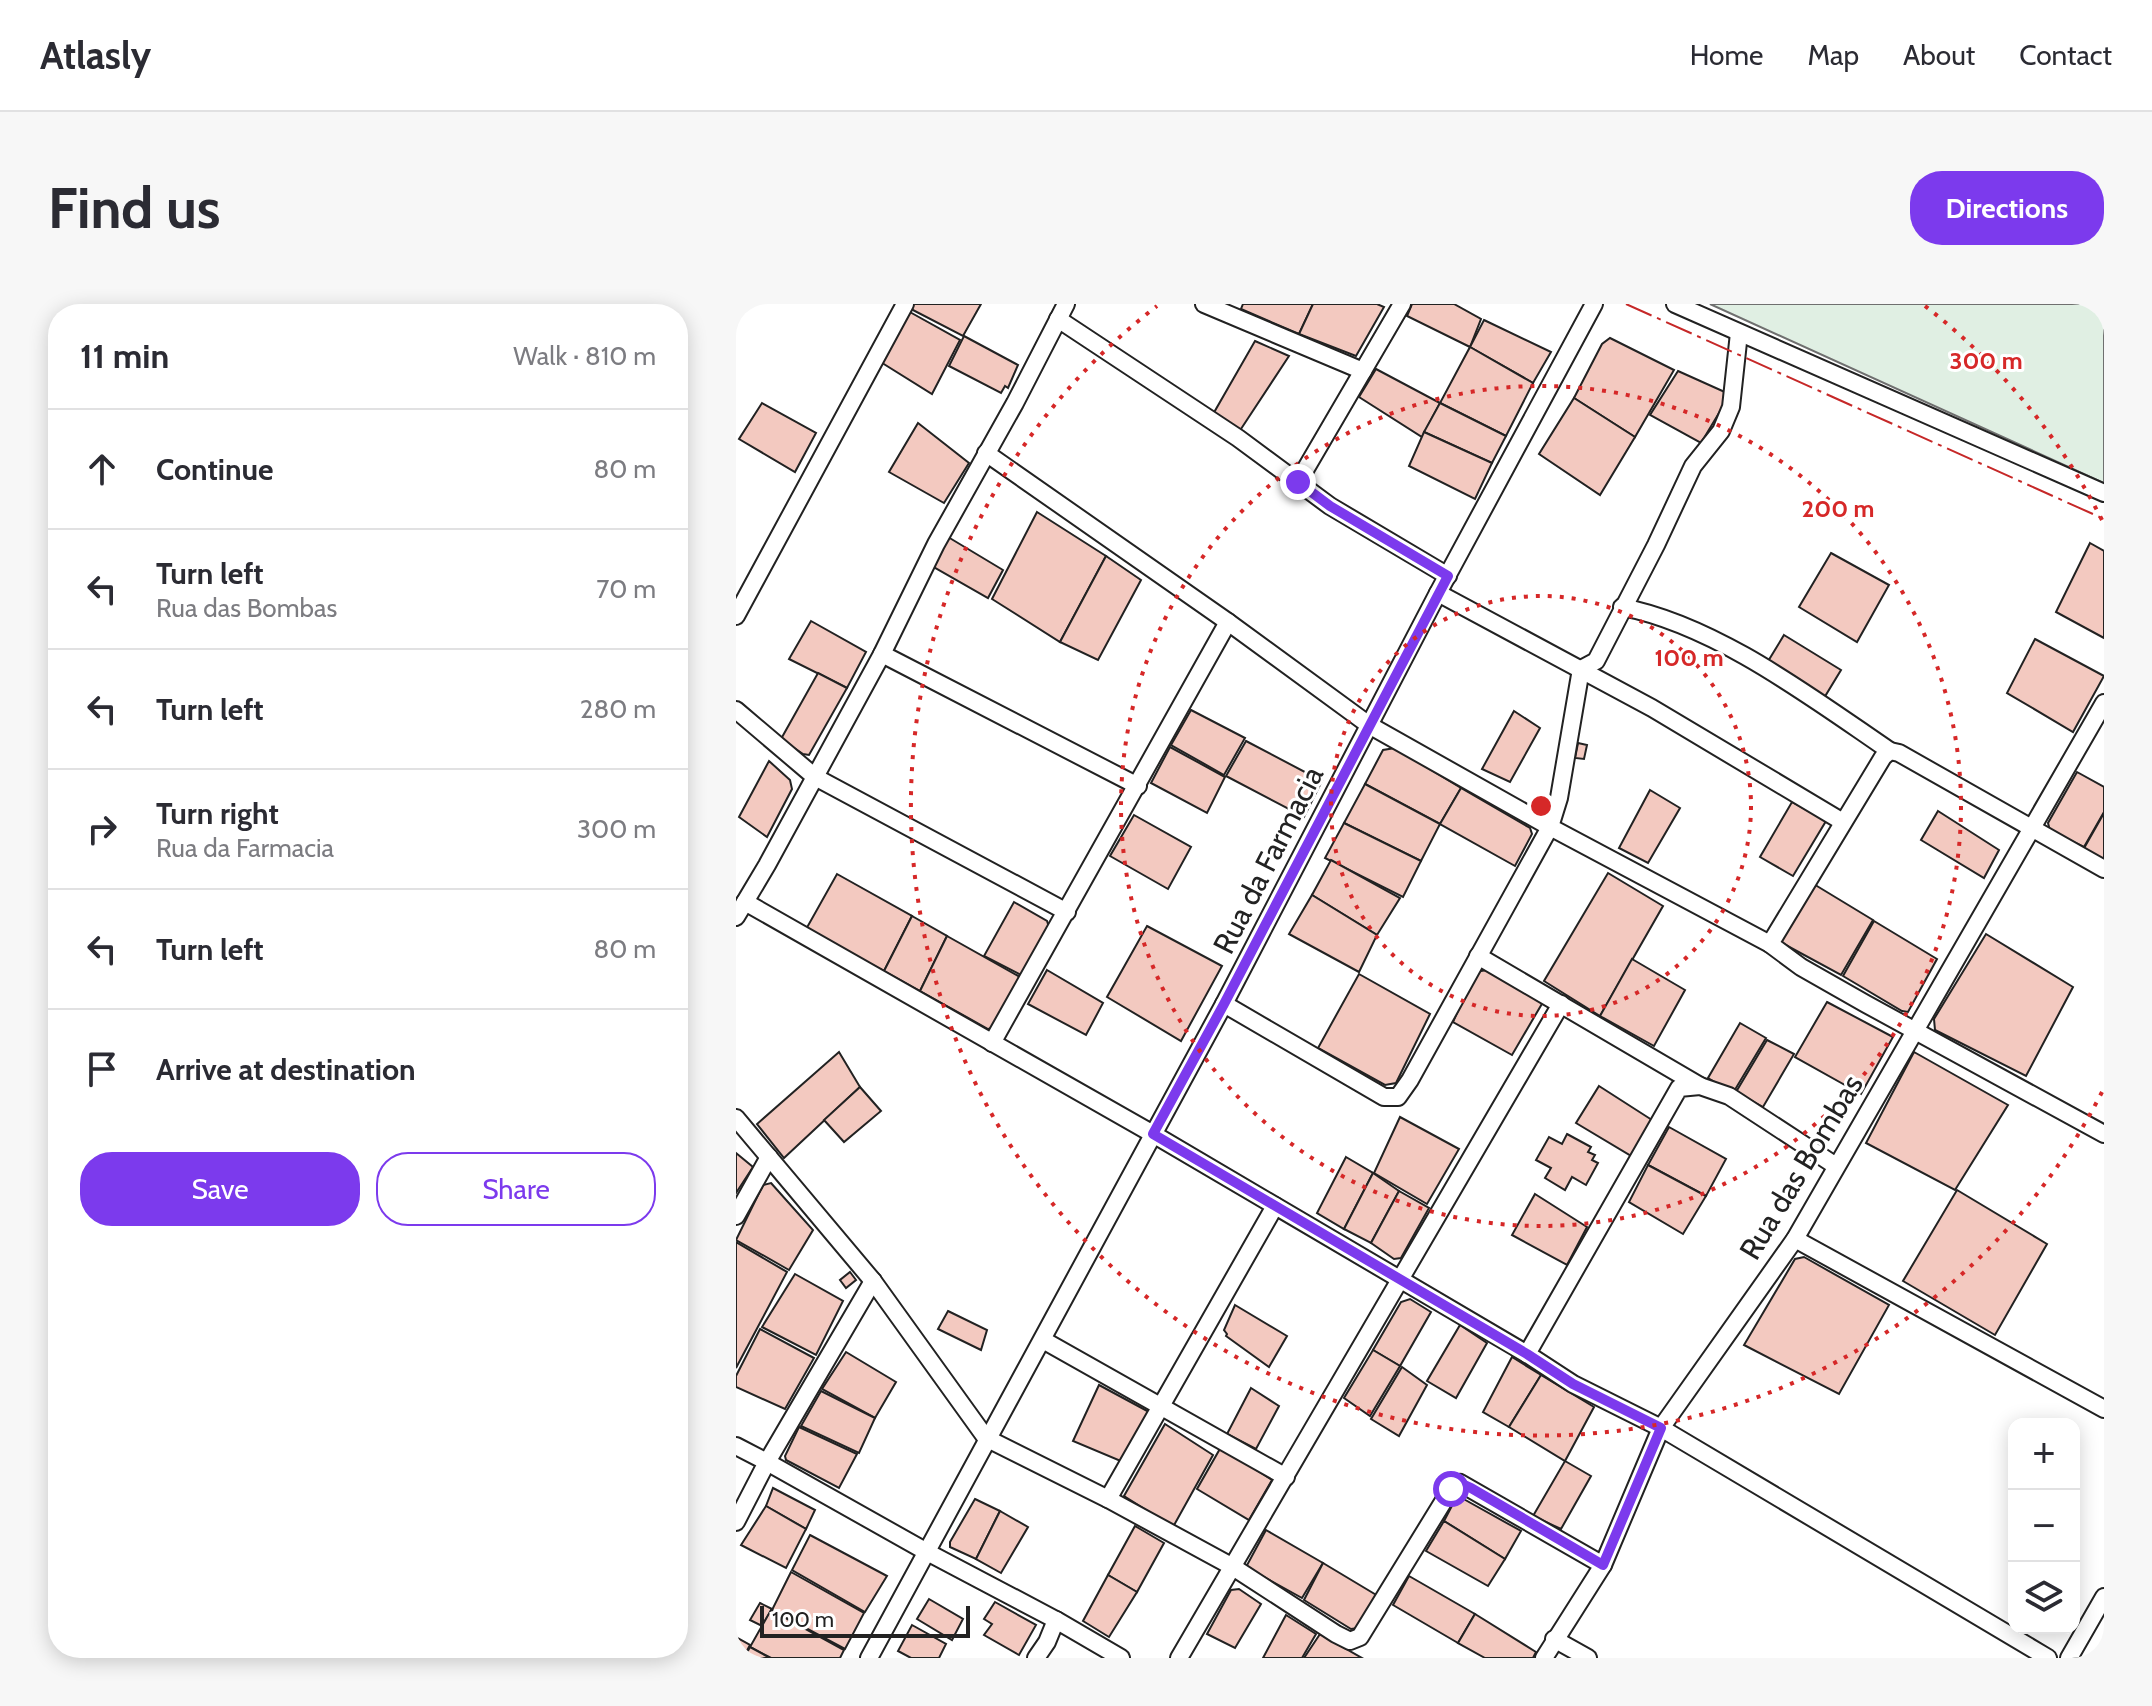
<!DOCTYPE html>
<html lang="en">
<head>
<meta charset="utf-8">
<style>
  :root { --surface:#fff; --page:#f7f7f7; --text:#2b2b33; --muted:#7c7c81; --line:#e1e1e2; --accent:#7c3aed }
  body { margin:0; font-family:Cabin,sans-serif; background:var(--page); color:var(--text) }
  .controls { position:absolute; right:24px; bottom:24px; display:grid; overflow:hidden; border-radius:16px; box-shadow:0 4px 20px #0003 }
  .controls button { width:72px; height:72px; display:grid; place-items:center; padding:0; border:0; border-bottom:2px solid var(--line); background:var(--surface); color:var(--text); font:40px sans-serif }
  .scale { position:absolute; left:24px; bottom:20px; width:210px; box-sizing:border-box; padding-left:8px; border:4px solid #222; border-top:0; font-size:22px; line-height:28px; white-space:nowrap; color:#222; -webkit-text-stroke:6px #fff; paint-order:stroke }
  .stop { position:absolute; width:24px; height:24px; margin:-18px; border:6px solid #7c3aed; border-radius:50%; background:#fff }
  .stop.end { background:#7c3aed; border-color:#fff; box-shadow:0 2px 8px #0008 }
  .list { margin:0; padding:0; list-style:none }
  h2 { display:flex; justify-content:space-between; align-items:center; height:104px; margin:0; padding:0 32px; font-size:34px }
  h2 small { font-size:26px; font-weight:400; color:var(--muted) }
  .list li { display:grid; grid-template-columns:52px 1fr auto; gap:24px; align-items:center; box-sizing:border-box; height:120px; padding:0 32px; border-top:2px solid var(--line) }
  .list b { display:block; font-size:30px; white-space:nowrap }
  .list p { margin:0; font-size:26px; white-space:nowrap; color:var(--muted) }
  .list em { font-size:26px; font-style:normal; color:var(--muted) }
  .actions { display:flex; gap:16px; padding:24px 32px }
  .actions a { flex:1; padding:18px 0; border:2px solid var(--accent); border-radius:32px; text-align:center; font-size:28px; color:var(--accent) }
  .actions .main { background:var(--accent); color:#fff }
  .icon { flex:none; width:44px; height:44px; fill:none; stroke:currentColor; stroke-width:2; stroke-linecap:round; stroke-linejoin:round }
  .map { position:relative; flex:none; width:1368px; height:1354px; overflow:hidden; border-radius:32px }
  header { display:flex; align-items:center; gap:48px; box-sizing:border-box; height:112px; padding:0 40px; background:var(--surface); border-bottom:2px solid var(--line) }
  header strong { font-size:38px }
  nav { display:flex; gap:44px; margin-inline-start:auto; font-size:28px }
  .intro { display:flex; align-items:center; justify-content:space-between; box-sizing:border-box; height:192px; padding:0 48px }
  h1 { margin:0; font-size:56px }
  .button { padding:20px 36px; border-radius:32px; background:var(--accent); color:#fff; font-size:28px; font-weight:700 }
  main { display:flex; gap:48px; padding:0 48px }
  aside { flex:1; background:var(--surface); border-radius:32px; box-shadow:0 4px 20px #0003 }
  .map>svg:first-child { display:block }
  .green { fill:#e0efe3; stroke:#6f6f6f; stroke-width:2 }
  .building { fill:#f3c9c0; stroke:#222; stroke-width:2 }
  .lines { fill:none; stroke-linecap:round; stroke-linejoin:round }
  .minor-casing { stroke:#222; stroke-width:20 }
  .minor { stroke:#fff; stroke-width:16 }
  .power { stroke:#c62828; stroke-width:2; stroke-dasharray:28 6 4 6; stroke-linecap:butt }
  .route { stroke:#7c3aed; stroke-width:10 }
  .ring { fill:none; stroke:#d62828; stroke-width:4; stroke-dasharray:4 8 }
  .labels { text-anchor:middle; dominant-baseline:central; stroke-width:6; stroke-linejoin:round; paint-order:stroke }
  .street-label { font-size:30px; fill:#222; stroke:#fff }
  .centre { fill:#d62828; stroke:#fff; stroke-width:4 }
  .ring-label { font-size:24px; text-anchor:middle; font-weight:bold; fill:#d62828; stroke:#fff; stroke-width:6; stroke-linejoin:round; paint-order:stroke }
</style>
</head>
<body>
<header>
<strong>Atlasly</strong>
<nav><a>Home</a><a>Map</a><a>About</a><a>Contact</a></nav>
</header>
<div class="intro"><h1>Find us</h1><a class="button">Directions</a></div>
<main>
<aside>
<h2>11 min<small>Walk · 810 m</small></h2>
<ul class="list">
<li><svg class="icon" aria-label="ahead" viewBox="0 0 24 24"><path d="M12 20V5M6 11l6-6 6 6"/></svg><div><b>Continue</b></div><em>80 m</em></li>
<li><svg class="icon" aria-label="left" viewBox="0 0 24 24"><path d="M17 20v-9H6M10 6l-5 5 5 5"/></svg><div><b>Turn left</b><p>Rua das Bombas</p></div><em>70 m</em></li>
<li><svg class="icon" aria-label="left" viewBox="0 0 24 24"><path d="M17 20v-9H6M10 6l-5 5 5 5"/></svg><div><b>Turn left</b></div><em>280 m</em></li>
<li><svg class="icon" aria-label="right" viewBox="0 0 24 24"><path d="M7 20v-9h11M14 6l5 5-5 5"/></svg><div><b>Turn right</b><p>Rua da Farmacia</p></div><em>300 m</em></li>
<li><svg class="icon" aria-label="left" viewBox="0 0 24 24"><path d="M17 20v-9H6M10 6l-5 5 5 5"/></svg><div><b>Turn left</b></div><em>80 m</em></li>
<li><svg class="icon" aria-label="arrive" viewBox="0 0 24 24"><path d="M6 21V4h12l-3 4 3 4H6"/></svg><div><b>Arrive at destination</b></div></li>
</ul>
<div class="actions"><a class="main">Save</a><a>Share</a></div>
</aside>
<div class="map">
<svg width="1368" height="1354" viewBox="0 0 1368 1354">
  <rect width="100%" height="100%" fill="#fff"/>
  <path class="green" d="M 974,0 L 1368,0 L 1368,179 Z"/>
  <g class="building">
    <path d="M 175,0 L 245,0 L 227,32 L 173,4 Z"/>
    <path d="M 507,0 L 577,0 L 563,30 L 505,5 Z"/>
    <path d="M 577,0 L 641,0 L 648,3 L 620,52 L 563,30 Z"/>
    <path d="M 676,0 L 718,0 L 745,15 L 734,43 L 671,12 Z"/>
    <path d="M 172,7 L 224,36 L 196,90 L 143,57 Z"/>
    <path d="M 748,16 L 815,48 L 797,79 L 734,43 Z"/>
    <path d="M 228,32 L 282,61 L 272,84 L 269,82 L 265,89 L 213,62 Z"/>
    <path d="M 874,34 L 938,66 L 899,133 L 838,94 L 866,40 Z"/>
    <path d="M 519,37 L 553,52 L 503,128 L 476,112 Z"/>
    <path d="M 734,43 L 797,79 L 770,132 L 704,99 Z"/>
    <path d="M 640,65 L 704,99 L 686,133 L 623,93 Z"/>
    <path d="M 942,67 L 991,89 L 992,94 L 965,139 L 914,111 Z"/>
    <path d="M 838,94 L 899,133 L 864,191 L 803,150 Z"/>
    <path d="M 26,99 L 80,129 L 59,168 L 3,135 Z"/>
    <path d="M 704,99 L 770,132 L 756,159 L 688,128 Z"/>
    <path d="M 182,119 L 233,159 L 208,199 L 153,168 Z"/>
    <path d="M 688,128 L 756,159 L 739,195 L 673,162 Z"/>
    <path d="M 301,208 L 370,252 L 324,338 L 256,295 Z"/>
    <path d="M 212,233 L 267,266 L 252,294 L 196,262 Z"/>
    <path d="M 1354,239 L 1368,247 L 1368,334 L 1320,308 Z"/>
    <path d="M 1095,249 L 1153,281 L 1121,338 L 1063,303 Z"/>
    <path d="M 370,252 L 405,276 L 362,356 L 324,338 Z"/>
    <path d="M 75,317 L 130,348 L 111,384 L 53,355 Z"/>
    <path d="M 1048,331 L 1105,366 L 1088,394 L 1031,359 Z"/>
    <path d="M 1299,335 L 1368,372 L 1337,428 L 1271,389 Z"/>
    <path d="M 82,369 L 111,384 L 73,451 L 67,450 L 45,435 Z"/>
    <path d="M 455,406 L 509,434 L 488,471 L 435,441 Z"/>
    <path d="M 778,407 L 804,424 L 774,478 L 746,465 Z"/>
    <path d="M 510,437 L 586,477 L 568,513 L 490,472 Z"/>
    <path d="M 842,439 L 851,441 L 848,455 L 839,454 Z"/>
    <path d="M 434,443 L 489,473 L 471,509 L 415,479 Z"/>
    <path d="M 659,444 L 725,484 L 704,520 L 629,480 L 647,446 Z"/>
    <path d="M 33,457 L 54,476 L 56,485 L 31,533 L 3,513 Z"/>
    <path d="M 1341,468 L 1368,483 L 1368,508 L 1348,543 L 1314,527 L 1312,519 Z"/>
    <path d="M 629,480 L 704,520 L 685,557 L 608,519 Z"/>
    <path d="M 725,484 L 794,524 L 796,530 L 779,562 L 704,520 Z"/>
    <path d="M 914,486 L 944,504 L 912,559 L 883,544 Z"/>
    <path d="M 1056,498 L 1090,517 L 1057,572 L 1024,553 Z"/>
    <path d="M 1202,507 L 1263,546 L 1248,574 L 1185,536 Z"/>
    <path d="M 1368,509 L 1368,556 L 1347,546 Z"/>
    <path d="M 398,511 L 455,543 L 432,585 L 374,552 Z"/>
    <path d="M 608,519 L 685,557 L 667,593 L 589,554 Z"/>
    <path d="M 595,556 L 664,594 L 641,631 L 576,591 Z"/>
    <path d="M 872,569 L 927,602 L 864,712 L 808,677 Z"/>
    <path d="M 101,570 L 176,612 L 148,667 L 69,627 Z"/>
    <path d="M 1076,579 L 1137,616 L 1105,671 L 1046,639 L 1045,632 Z"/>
    <path d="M 576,591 L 641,631 L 623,668 L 553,630 Z"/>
    <path d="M 278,598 L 311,617 L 313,623 L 285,671 L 248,652 Z"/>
    <path d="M 176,612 L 211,632 L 184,687 L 148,667 Z"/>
    <path d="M 1138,617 L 1201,655 L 1172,708 L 1166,707 L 1107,672 Z"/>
    <path d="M 411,622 L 486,662 L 445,737 L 371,693 Z"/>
    <path d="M 1250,630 L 1337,683 L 1290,772 L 1199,726 L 1198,715 Z"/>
    <path d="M 211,632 L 284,673 L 257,724 L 252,725 L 184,687 Z"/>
    <path d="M 896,655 L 949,686 L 918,742 L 864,712 Z"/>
    <path d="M 311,666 L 367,699 L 350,731 L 292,700 Z"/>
    <path d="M 751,666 L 807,698 L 776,751 L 717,718 L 739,668 Z"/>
    <path d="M 623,670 L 694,710 L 660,779 L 649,781 L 582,744 Z"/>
    <path d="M 1091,698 L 1157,733 L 1125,790 L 1059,753 Z"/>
    <path d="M 1004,719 L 1030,734 L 997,789 L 972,774 Z"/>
    <path d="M 1031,736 L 1058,750 L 1027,803 L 1000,788 Z"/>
    <path d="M 103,748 L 124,783 L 48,854 L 21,820 Z"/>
    <path d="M 1178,748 L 1272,801 L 1219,886 L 1130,839 Z"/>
    <path d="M 863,782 L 916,816 L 897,853 L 840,819 Z"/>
    <path d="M 124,783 L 145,807 L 108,838 L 88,816 Z"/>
    <path d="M 664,813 L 723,845 L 691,900 L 638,869 Z"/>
    <path d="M 933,823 L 990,855 L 970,892 L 912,861 Z"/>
    <path d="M 831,830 L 855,843 L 852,848 L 859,851 L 856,856 L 862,859 L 850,881 L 836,873 L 829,886 L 809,874 L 815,864 L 800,856 L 813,833 L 826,840 Z"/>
    <path d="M 0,849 L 17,863 L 0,889 Z"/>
    <path d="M 610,853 L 637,869 L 608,925 L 581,909 Z"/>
    <path d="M 912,861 L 970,892 L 947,930 L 893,898 Z"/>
    <path d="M 637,869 L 663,887 L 635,939 L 608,925 Z"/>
    <path d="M 35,879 L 77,926 L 53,966 L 0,936 L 27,881 Z"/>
    <path d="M 1221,886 L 1311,940 L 1259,1031 L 1167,977 Z"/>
    <path d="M 663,887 L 693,904 L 665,954 L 658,955 L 635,939 Z"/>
    <path d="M 799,890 L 851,923 L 831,961 L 776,931 Z"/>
    <path d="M 0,938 L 51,968 L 0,1064 Z"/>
    <path d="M 1068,953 L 1153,1001 L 1103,1090 L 1008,1041 L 1059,955 Z"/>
    <path d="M 114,968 L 120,976 L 110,984 L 104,976 Z"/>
    <path d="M 59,970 L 107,997 L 80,1051 L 26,1023 Z"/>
    <path d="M 674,995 L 695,1008 L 664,1062 L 637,1046 L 665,998 Z"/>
    <path d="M 499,1001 L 551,1032 L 533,1063 L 490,1032 L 491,1030 L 488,1026 Z"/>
    <path d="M 212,1007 L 251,1026 L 245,1046 L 202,1025 Z"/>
    <path d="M 724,1021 L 751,1039 L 720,1094 L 691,1077 Z"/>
    <path d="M 24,1025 L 78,1054 L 49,1105 L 0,1083 L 0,1072 Z"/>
    <path d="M 637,1046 L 664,1062 L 634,1112 L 608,1094 Z"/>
    <path d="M 110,1048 L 160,1078 L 139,1114 L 86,1085 Z"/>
    <path d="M 776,1053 L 805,1071 L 773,1123 L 747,1108 Z"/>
    <path d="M 666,1063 L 691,1081 L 663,1132 L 635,1115 Z"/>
    <path d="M 805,1071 L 858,1103 L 829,1157 L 773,1123 Z"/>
    <path d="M 363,1081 L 415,1109 L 387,1158 L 337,1137 Z"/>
    <path d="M 515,1084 L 543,1102 L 520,1145 L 491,1130 Z"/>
    <path d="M 85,1087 L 139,1114 L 123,1149 L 65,1122 Z"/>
    <path d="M 429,1120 L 477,1151 L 437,1223 L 388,1192 Z"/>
    <path d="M 63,1123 L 121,1150 L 103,1184 L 50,1156 L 49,1152 Z"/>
    <path d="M 485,1143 L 536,1176 L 513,1216 L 461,1185 Z"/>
    <path d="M 829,1157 L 855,1172 L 825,1225 L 797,1212 Z"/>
    <path d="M 37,1184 L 79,1206 L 70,1225 L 30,1202 Z"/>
    <path d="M 724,1193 L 785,1227 L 769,1255 L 708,1217 L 719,1196 Z"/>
    <path d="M 239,1195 L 264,1207 L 240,1255 L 214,1243 L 214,1238 Z"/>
    <path d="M 30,1202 L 70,1225 L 50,1264 L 5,1241 Z"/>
    <path d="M 264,1207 L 292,1223 L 265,1269 L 240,1255 Z"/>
    <path d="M 708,1217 L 769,1255 L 752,1282 L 690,1247 Z"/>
    <path d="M 399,1222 L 428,1239 L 401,1288 L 372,1271 Z"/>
    <path d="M 530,1226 L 587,1259 L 566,1294 L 510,1263 Z"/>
    <path d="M 74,1231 L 151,1272 L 129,1308 L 56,1266 Z"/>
    <path d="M 587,1259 L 642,1292 L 622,1324 L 615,1325 L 568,1296 Z"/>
    <path d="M 55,1268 L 128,1309 L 109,1345 L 36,1306 Z"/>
    <path d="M 372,1271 L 401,1288 L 373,1333 L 347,1317 Z"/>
    <path d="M 673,1272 L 739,1310 L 722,1339 L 657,1301 Z"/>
    <path d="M 503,1285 L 525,1300 L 499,1344 L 471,1330 L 495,1286 Z"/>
    <path d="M 193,1295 L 227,1315 L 216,1336 L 181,1315 Z"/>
    <path d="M 259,1298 L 300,1321 L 283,1351 L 248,1331 L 256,1320 L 248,1315 Z"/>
    <path d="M 24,1299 L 36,1305 L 26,1322 L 14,1316 Z"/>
    <path d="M 35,1306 L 108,1346 L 104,1354 L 35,1354 L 14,1343 Z"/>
    <path d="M 739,1310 L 800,1348 L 797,1354 L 749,1354 L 722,1339 Z"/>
    <path d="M 550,1311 L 580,1330 L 566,1354 L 527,1354 Z"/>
    <path d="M 176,1321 L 210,1340 L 203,1354 L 175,1354 L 162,1347 Z"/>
    <path d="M 584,1330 L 626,1354 L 568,1354 Z"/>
    <path d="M 0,1333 L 14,1341 L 7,1354 L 0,1354 Z"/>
    <path d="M 14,1343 L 34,1354 L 8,1354 Z"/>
  </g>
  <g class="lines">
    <g class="minor-casing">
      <g id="minor">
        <path d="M 468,0 L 627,67"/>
        <path d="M 939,0 L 1368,189"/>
        <path d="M 322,15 L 502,134 L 594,202 L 712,272"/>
        <path d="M 1003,29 L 995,103 L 985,127 L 957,162 L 920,241 L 860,357 L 845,365 L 823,494 L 814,523 L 1034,640"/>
        <path d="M 250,149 L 492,318 L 633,421 L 814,523 L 674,776 L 662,793 L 648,793 L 488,700"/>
        <path d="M 562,178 L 666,0"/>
        <path d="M 702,289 L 916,404 L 1107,518"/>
        <path d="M 886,303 C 980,321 1076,394 1154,447"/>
        <path d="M 0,312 L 169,0"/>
        <path d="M 146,350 L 402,482"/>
        <path d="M 0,406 L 79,473 L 331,608"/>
        <path d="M 1368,565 L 1163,449 L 1154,447 L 1147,453 L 1034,640 L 1065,663 L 1130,700 L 1368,830"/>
        <path d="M 9,598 L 417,830 L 791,1050"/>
        <path d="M 0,613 L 31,561 L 146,350 L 200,240 L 279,99 L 330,0"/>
        <path d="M 742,652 L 964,782"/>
        <path d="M 256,739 L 492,318"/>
        <path d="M 0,814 L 137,977 L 250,1134 L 372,1195 L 497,1263 L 600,1330 L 614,1337 L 624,1333 L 715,1185 L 724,1179 L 867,1261"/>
        <path d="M 1100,862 L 993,792 L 964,782 L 943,784 L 791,1050 L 837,1080 L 925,1124 L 1312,1354"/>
        <path d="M 0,912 L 33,853"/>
        <path d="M 1059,935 L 1368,1105"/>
        <path d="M 137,977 L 31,1158 L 191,1248 L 320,1316 L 385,1354"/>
        <path d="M 307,1036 L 550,1173"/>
        <path d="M 0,1142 L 31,1158 L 0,1218"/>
        <path d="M 372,1195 L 539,902"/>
        <path d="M 818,1335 L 852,1354"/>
        <path d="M 133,1354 L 488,700 L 702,289 L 858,0"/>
        <path d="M 300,1354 L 311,1338 L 320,1316"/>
        <path d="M 443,1354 L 825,700"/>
        <path d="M 808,1354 L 867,1261 L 925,1124 L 1059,935 L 1368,399"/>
        <path d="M 1333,1354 L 1368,1293"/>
      </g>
    </g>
    <use href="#minor" class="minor"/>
    <path class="power" d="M 890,0 L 1368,215"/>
  </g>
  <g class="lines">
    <path class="route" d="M 562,178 L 594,202 L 712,272 L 488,700 L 417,830 L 791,1050 L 837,1080 L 925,1124 L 867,1261 L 735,1184 L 724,1179 L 715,1185"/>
  </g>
  <g class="ring">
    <circle cx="805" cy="502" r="210"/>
    <circle cx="805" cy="502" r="420"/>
    <path d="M1366 788A630 630 0 1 1 421 2M1189 2A630 630 0 0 1 1366 216"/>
  </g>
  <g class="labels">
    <g class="street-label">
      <text transform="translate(532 556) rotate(-63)">Rua da Farmacia</text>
      <text transform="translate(1065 863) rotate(-59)">Rua das Bombas</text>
    </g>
  </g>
  <circle cx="805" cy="502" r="12" class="centre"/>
  <g class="ring-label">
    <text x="1250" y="65">300 m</text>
    <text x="1102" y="213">200 m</text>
    <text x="953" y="362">100 m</text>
  </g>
</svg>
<div class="controls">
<button>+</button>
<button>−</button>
<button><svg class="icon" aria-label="layers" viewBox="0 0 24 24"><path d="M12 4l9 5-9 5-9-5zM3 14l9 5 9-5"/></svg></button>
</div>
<div class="scale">100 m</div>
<div class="stop" style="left:715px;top:1185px"></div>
<div class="stop end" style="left:562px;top:178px"></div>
</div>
</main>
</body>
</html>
